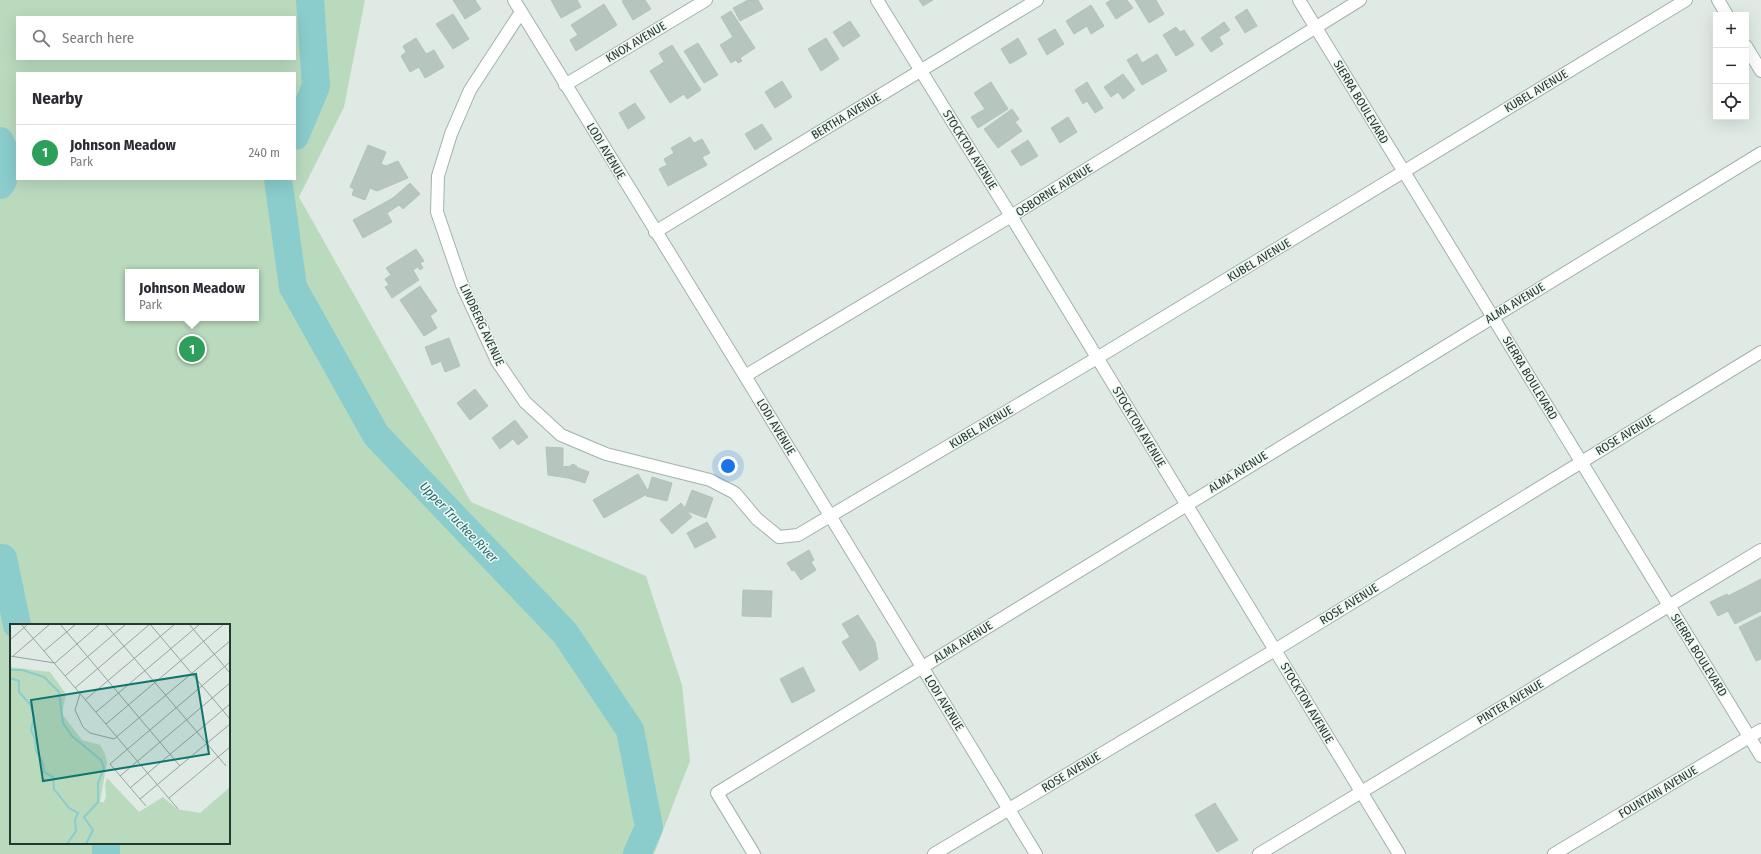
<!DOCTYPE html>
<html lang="en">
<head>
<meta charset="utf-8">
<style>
  :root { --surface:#fff; --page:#f7f7f7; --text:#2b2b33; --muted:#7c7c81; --line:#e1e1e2; --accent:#ea6c5f }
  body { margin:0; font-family:"Fira Sans Condensed",sans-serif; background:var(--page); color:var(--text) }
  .controls { position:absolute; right:12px; top:12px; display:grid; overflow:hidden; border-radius:0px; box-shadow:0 4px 16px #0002 }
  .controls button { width:36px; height:36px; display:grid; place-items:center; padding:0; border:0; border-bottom:1px solid var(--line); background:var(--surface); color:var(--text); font:20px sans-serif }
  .you { position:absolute; left:728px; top:466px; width:14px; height:14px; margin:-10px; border:3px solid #fff; border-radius:50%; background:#1a73e8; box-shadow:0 0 0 6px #1a73e833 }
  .badge { display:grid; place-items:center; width:26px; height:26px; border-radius:50%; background:var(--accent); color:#fff; font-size:13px; font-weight:700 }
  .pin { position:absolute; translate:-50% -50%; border:2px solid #fff; box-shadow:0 1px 4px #0006 }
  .popup { position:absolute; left:125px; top:269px; width:134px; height:52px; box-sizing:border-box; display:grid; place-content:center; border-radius:0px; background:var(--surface); filter:drop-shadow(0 1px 3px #0005); font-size:13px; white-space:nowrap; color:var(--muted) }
  .popup b { font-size:15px; color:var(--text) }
  .popup::after { content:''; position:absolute; left:50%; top:100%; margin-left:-8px; border:8px solid transparent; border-top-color:var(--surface) }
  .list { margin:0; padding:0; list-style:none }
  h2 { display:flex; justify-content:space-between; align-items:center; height:52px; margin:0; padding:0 16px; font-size:17px }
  h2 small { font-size:13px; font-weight:400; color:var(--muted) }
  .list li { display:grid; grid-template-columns:26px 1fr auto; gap:12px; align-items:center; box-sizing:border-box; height:56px; padding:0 16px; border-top:1px solid var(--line) }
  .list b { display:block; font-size:15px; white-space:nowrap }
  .list p { margin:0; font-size:13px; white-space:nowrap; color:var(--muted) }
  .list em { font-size:13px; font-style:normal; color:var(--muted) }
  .icon { flex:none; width:22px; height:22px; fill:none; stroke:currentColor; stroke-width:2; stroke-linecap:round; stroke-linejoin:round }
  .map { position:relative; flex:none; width:1761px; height:854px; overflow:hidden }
  .search { position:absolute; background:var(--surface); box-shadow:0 4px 16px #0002; left:16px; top:16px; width:280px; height:44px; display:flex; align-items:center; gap:10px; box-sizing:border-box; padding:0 14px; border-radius:0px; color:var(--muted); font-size:15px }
  .panel { position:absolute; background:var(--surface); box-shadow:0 4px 16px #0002; left:16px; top:72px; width:280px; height:108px; border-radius:0px }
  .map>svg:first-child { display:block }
  .green { fill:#badabe; fill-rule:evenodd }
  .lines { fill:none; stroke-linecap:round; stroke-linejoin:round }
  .river { stroke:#8bcccc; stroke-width:28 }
  .building { fill:#b6c5bd; stroke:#b3c3ba }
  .minor-casing { stroke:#a3b1aa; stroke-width:14 }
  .tertiary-casing { stroke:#a3b1aa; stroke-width:14 }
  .minor { stroke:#fff; stroke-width:12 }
  .tertiary { stroke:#fff; stroke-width:12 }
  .labels { text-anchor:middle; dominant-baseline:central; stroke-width:3; stroke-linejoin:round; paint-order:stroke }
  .street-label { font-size:12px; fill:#223930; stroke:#f0f7f3 }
  .water-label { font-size:13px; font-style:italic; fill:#207072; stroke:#f0f7f3 }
  .inset-river { fill:none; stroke:#8bcccc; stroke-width:2 }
  .inset-road { fill:none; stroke:#94a39c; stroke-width:1 }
  .view { fill:#0f766e; fill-opacity:0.15; stroke:#0f766e; stroke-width:2 }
  .inset-edge { fill:none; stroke:#223930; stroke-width:2 }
</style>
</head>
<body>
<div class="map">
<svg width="1761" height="854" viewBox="0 0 1761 854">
  <rect width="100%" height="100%" fill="#e0eae4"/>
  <path class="green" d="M 0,0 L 365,0 L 344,107 L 299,197 L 471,502 L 646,576 L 682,685 L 690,761 L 654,854 L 0,854 ZM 17,17 L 295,17 L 295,59 L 17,59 ZM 17,73 L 295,73 L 295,179 L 17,179 ZM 128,272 L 256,272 L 256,318 L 128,318 ZM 11,625 L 229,625 L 229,843 L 11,843 Z"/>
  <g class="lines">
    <g class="river">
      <path d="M 295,136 L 316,86 L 310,0"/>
      <path d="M 0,141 L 3,148 L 3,181 L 0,185"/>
      <path d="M 278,179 L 293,287 L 376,435 L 565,633 L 630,730 L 649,827 L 637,854"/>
      <path d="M 0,558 L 3,558 L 17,625"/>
      <path d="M 106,843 L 106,854"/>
    </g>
  </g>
  <g class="building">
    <path d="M 453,0 L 475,0 L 481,9 L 465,19 Z"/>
    <path d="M 551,0 L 577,0 L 581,7 L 561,18 Z"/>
    <path d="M 624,0 L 645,0 L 651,9 L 633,20 L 622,1 Z"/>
    <path d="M 748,0 L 758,0 L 763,9 L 740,21 L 733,8 Z"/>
    <path d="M 919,0 L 933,0 L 923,6 Z"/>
    <path d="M 1111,0 L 1127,0 L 1133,8 L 1116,19 L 1106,3 Z"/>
    <path d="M 1135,0 L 1156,0 L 1164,14 L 1149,23 Z"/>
    <path d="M 604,4 L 617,25 L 576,51 L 570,40 L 578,35 L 571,25 Z"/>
    <path d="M 1091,5 L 1104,26 L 1091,34 L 1087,26 L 1074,34 L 1066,21 Z"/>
    <path d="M 1247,9 L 1257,26 L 1245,33 L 1235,17 Z"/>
    <path d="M 731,11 L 755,48 L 740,58 L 742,61 L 738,63 L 736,60 L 731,63 L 720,45 L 733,37 L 721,17 Z"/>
    <path d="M 453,14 L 469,39 L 453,49 L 436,24 Z"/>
    <path d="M 850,21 L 860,36 L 843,47 L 833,32 Z"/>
    <path d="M 1224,22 L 1230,30 L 1219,37 L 1223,44 L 1211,52 L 1201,38 Z"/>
    <path d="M 1176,27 L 1180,32 L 1184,30 L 1194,45 L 1176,56 L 1163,35 Z"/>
    <path d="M 1055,29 L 1064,44 L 1047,55 L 1038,39 Z"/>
    <path d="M 416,38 L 426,54 L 434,50 L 444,67 L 425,78 L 419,67 L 410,72 L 401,56 L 406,52 L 403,46 Z"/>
    <path d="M 826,38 L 839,59 L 821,71 L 808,49 Z"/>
    <path d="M 1018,38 L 1027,54 L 1010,64 L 1001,49 Z"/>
    <path d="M 698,43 L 718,75 L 704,83 L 684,51 Z"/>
    <path d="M 672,45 L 701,90 L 687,99 L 684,94 L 670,103 L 650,71 L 664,62 L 659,53 Z"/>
    <path d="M 1137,54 L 1142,63 L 1157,54 L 1167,71 L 1142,85 L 1127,60 Z"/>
    <path d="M 1123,74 L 1135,90 L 1123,99 L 1118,92 L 1111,97 L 1104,87 Z"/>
    <path d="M 782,81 L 792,97 L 775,108 L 765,92 Z"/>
    <path d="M 991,82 L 1008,109 L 978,128 L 971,117 L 985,109 L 974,93 Z"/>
    <path d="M 1087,82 L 1103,108 L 1095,113 L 1087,101 L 1083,104 L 1075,90 Z"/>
    <path d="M 635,103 L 645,118 L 628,129 L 619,113 Z"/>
    <path d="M 1012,109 L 1019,119 L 1015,122 L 1022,131 L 998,148 L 984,129 Z"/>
    <path d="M 1068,117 L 1077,132 L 1060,143 L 1051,128 Z"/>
    <path d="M 762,124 L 772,139 L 755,150 L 745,134 Z"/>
    <path d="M 690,137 L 694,143 L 702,139 L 710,153 L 702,157 L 707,165 L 668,186 L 659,169 L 667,165 L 664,159 L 674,153 L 671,148 Z"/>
    <path d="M 1028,140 L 1038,156 L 1021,166 L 1011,151 Z"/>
    <path d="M 368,145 L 386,152 L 381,164 L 386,166 L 398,161 L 408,178 L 377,191 L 370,188 L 365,200 L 352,195 L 354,189 L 350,187 Z"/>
    <path d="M 410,183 L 420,194 L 403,209 L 399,205 L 387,213 L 392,222 L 363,238 L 353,220 L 393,198 Z"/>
    <path d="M 416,249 L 424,261 L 420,263 L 423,268 L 420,270 L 418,267 L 413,270 L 419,280 L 392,298 L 385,287 L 389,285 L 385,279 L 391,275 L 386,268 Z"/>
    <path d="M 420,286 L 437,311 L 430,316 L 437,328 L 424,336 L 400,300 Z"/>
    <path d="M 449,338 L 460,366 L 445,372 L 441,361 L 432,365 L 425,347 Z"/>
    <path d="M 475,389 L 488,406 L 470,420 L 457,403 Z"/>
    <path d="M 515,420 L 528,437 L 518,445 L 513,439 L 500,449 L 492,438 Z"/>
    <path d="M 546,447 L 563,448 L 563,467 L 571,466 L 572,464 L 577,466 L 576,467 L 589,472 L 585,483 L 568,478 L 548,475 Z"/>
    <path d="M 638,474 L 648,491 L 652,477 L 672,483 L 667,501 L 646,496 L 647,494 L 604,518 L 593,500 Z"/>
    <path d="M 692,490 L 713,498 L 706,518 L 687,511 L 692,517 L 672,534 L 660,520 L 681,503 L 685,508 Z"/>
    <path d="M 707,522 L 716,537 L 695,548 L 687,533 Z"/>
    <path d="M 809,550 L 814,560 L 811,562 L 816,570 L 801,580 L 794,570 L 792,571 L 787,563 Z"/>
    <path d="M 1761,579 L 1761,611 L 1735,624 L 1728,611 L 1718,616 L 1710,602 L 1727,594 L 1728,596 Z"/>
    <path d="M 743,590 L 772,591 L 771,617 L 742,616 Z"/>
    <path d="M 858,615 L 875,642 L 878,659 L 860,671 L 842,642 L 850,637 L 842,624 Z"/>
    <path d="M 1761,616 L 1761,659 L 1756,661 L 1739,627 Z"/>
    <path d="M 803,667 L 815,691 L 792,703 L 780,679 Z"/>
    <path d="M 1215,803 L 1238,840 L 1217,852 L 1195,815 Z"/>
  </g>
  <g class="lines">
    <g class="minor-casing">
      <g id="minor">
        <path d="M 514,0 L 745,376 L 1036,854"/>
        <path d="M 877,0 L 1011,216 L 1399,854"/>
        <path d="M 1718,0 L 1727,15"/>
        <path d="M 521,12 L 470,90 L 451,134 L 438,176 L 437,212 L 462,285 L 497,361 L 525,402 L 561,435 L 606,454 L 710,480 L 735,493 L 757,519 L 779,537 L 798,535 L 1097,358 L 1686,0"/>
        <path d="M 1746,46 L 1761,71"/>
        <path d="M 565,85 L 706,0"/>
        <path d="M 655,232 L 1037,0"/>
        <path d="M 745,376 L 1011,216 L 1360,0"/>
        <path d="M 754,854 L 717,793 L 1761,153"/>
        <path d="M 934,854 L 1275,650 L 1761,352"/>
        <path d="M 1259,854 L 1761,550"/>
        <path d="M 1554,854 L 1761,730"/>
      </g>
    </g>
    <g class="tertiary-casing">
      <path id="tertiary" d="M 1299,0 L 1761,756"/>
    </g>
    <use href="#minor" class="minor"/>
    <use href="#tertiary" class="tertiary"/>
  </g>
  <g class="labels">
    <g class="street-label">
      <text transform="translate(636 42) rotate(-31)">KNOX AVENUE</text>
      <text transform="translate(1536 91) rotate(-31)">KUBEL AVENUE</text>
      <text transform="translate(1361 102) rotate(59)">SIERRA BOULEVARD</text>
      <text transform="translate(846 116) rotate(-31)">BERTHA AVENUE</text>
      <text transform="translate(970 150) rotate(58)">STOCKTON AVENUE</text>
      <text transform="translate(606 151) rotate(59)">LODI AVENUE</text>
      <text transform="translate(1054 190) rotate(-32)">OSBORNE AVENUE</text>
      <text transform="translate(1259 260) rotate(-31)">KUBEL AVENUE</text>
      <text transform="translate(1515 303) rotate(-31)">ALMA AVENUE</text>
      <text transform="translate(482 325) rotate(65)">LINDBERG AVENUE</text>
      <text transform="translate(1530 378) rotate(59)">SIERRA BOULEVARD</text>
      <text transform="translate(776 427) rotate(59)">LODI AVENUE</text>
      <text transform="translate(981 427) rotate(-31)">KUBEL AVENUE</text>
      <text transform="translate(1139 427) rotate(59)">STOCKTON AVENUE</text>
      <text transform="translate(1625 435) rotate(-31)">ROSE AVENUE</text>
      <text transform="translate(1238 472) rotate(-32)">ALMA AVENUE</text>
      <text transform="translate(1349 604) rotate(-32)">ROSE AVENUE</text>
      <text transform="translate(963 642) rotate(-32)">ALMA AVENUE</text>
      <text transform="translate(1699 655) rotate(58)">SIERRA BOULEVARD</text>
      <text transform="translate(1510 702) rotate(-31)">PINTER AVENUE</text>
      <text transform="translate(944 703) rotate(58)">LODI AVENUE</text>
      <text transform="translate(1307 703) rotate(59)">STOCKTON AVENUE</text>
      <text transform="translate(1071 772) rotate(-31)">ROSE AVENUE</text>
      <text transform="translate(1658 792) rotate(-31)">FOUNTAIN AVENUE</text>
    </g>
    <g class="water-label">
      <text transform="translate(459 522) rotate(46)">Upper Truckee River</text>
    </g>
  </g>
  <g transform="translate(10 624)">
    <rect width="220" height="220" fill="#e0eae4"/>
    <path d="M 0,43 L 40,48 L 56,70 L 52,90 L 72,116 L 90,121 L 95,130 L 97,138 L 90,178 L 94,178 L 96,172 L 95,161 L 97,154 L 129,188 L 153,173 L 167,185 L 190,189 L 220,163 L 220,220 L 0,220 Z" fill="#badabe"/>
    <path class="inset-river" d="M 0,46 L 12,46 L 34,53 L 49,68 L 53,99 L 62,112 L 91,136 L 94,144 L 88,159 L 88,178 L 74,193 L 83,206 L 76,220M 0,54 L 9,57 L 9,68 L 20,80 L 24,93 L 21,106 L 25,115 L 26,127 L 33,138 L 34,148 L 43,153 L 44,165 L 59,184 L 68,189 L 65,196 L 66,207 L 57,220"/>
    <path class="inset-road" d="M 11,0 L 168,185M 50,0 L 170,142M 95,0 L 216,142M 140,0 L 220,95M 179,0 L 220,49M 0,16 L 18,0M 34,27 L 66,0M 0,32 L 45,39 L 90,0M 3,32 L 40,0M 55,52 L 116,0M 65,64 L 140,0M 70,70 L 65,86 L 73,103 L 80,109 L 104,115 L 220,17M 75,76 L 165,0M 86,88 L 190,0M 96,100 L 214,0M 110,152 L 220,59M 120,164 L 220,80M 159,174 L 220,123M 130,175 L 220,100M 136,182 L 100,140 L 220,38"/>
    <path class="view" d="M 186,50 L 199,130 L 33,157 L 21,76 Z"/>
    <rect width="220" height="220" class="inset-edge"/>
  </g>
</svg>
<div class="controls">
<button>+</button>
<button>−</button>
<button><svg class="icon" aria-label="locate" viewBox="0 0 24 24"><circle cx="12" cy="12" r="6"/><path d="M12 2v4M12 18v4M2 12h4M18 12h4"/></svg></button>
</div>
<div class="you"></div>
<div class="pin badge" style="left:192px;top:349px;background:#2e9e5b">1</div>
<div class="popup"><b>Johnson Meadow</b>Park</div>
<div class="search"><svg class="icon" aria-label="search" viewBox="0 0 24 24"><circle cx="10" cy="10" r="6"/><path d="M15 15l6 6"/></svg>Search here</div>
<section class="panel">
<h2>Nearby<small></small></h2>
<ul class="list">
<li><span class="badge" style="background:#2e9e5b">1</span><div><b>Johnson Meadow</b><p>Park</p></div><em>240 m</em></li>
</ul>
</section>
</div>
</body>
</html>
